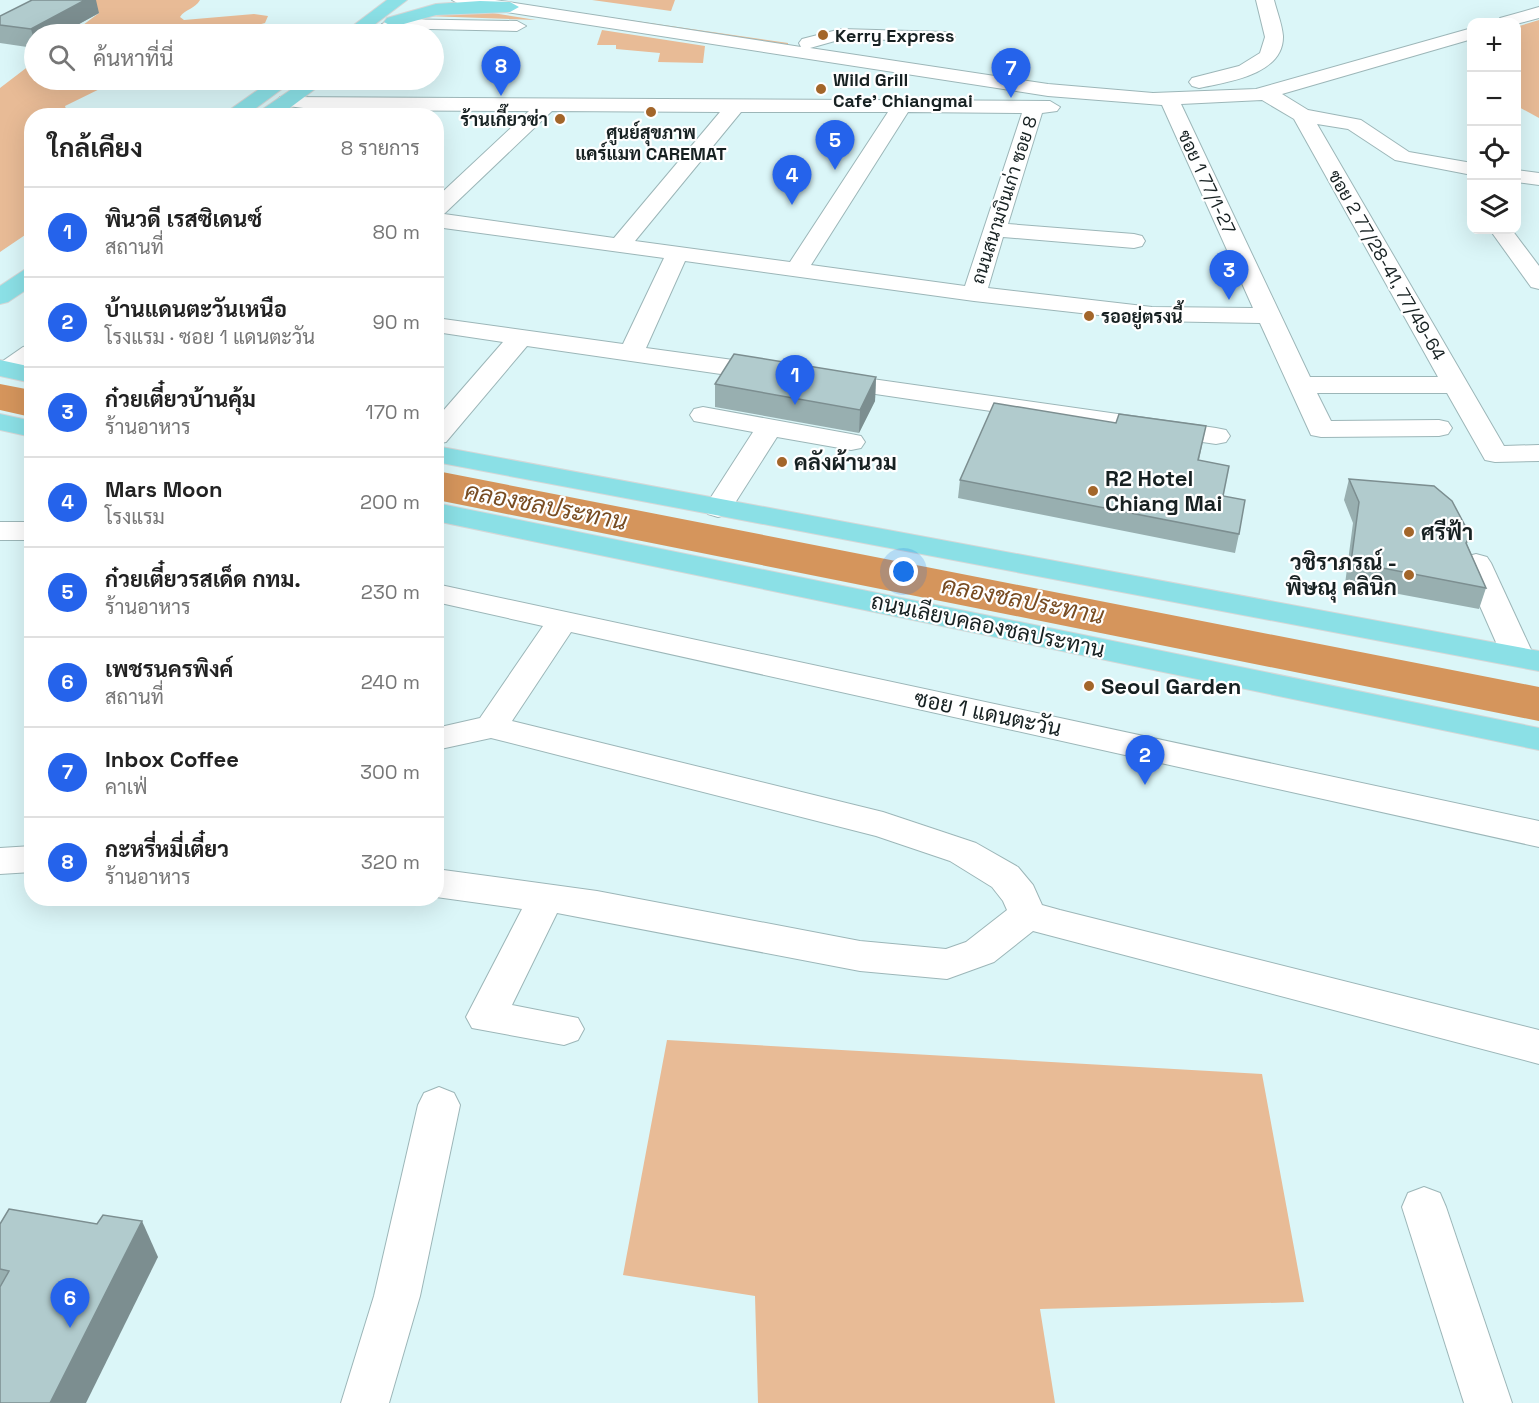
<!DOCTYPE html>
<html lang="th">
<head>
<meta charset="utf-8">
<style>
  :root { --surface:#fff; --page:#f2f2f2; --text:#222; --muted:#767676; --line:#e0e0e0; --accent:#2563eb }
  body { margin:0; font-family:"Space Grotesk",Sarabun,sans-serif; background:var(--page); color:var(--text) }
  .controls { position:absolute; right:18px; top:18px; display:grid; overflow:hidden; border-radius:12px; box-shadow:0 6px 24px #0002 }
  .controls button { width:54px; height:54px; display:grid; place-items:center; padding:0; border:0; border-bottom:2px solid var(--line); background:var(--surface); color:var(--text); font:30px sans-serif }
  .you { position:absolute; left:904px; top:572px; width:21px; height:21px; margin:-15px; border:4px solid #fff; border-radius:50%; background:#1a73e8; box-shadow:0 0 0 9px #1a73e833 }
  .badge { display:grid; place-items:center; width:39px; height:39px; border-radius:50%; background:var(--accent); color:#fff; font-size:20px; font-weight:700 }
  .pin { position:absolute; translate:-50% -50px; filter:drop-shadow(0 2px 3px #0008) }
  .pin::after { content:''; position:absolute; top:32px; width:21px; height:18px; background:inherit; clip-path:polygon(0 0,100% 0,50% 100%) }
  .list { margin:0; padding:0; list-style:none }
  h2 { display:flex; justify-content:space-between; align-items:center; height:78px; margin:0; padding:0 24px; font-size:26px }
  h2 small { font-size:20px; font-weight:400; color:var(--muted) }
  .list li { display:grid; grid-template-columns:39px 1fr auto; gap:18px; align-items:center; box-sizing:border-box; height:90px; padding:0 24px; border-top:2px solid var(--line) }
  .list b { display:block; font-size:22px; white-space:nowrap }
  .list p { margin:0; font-size:20px; white-space:nowrap; color:var(--muted) }
  .list em { font-size:20px; font-style:normal; color:var(--muted) }
  .icon { flex:none; width:33px; height:33px; fill:none; stroke:currentColor; stroke-width:2; stroke-linecap:round; stroke-linejoin:round }
  .map { position:relative; flex:none; width:1539px; height:1403px; overflow:hidden }
  .search { position:absolute; background:var(--surface); box-shadow:0 6px 24px #0002; left:24px; top:24px; width:420px; height:66px; display:flex; align-items:center; gap:15px; box-sizing:border-box; padding:0 21px; border-radius:33px; color:var(--muted); font-size:22px }
  .panel { position:absolute; background:var(--surface); box-shadow:0 6px 24px #0002; left:24px; top:108px; width:420px; height:798px; border-radius:24px }
  .map>svg:first-child { display:block }
  .green { fill:#e8bb96 }
  .water { fill:#d5955c }
  .lines { fill:none; stroke-linecap:round; stroke-linejoin:round }
  .minor-casing { stroke:#9cb6b8; stroke-width:2 }
  .major-casing { stroke:#d5d7d7; stroke-width:2 }
  .minor { fill:#fff; fill-rule:evenodd }
  .major { fill:#8be0e6; fill-rule:evenodd }
  .wall { fill:#98afb0 }
  .shaded-wall { fill:#7c8e90 }
  .building { fill:#b1cbcd; stroke:#7c8e90; stroke-width:1.5 }
  .poi-dot { fill:#a3662a; stroke:#fff; stroke-width:2 }
  .labels { text-anchor:middle; dominant-baseline:central; stroke-width:4.5; stroke-linejoin:round; paint-order:stroke }
  .far-poi-label { font-size:18px; font-weight:bold; fill:#172122; stroke:#fff; text-anchor:start }
  .far-street-label { font-size:18px; fill:#172122; stroke:#fff }
  .poi-label { font-size:22px; font-weight:bold; fill:#172122; stroke:#fff; text-anchor:start }
  .street-label { font-size:22px; fill:#172122; stroke:#fff }
  .water-label { font-size:24px; font-style:italic; fill:#784c22; stroke:#fff }
</style>
</head>
<body>
<div class="map">
<svg width="1539" height="1403" viewBox="0 0 1539 1403">
  <rect width="100%" height="100%" fill="#dbf6f8"/>
  <g class="green">
    <path d="M 75,0 L 200,0 C 195,9 185,9 180,17 L 184,20 L 254,14 L 268,16 L 265,23 L 225,34 L 71,34 L 99,13 Z"/>
    <path d="M 491,0 L 788,43 L 788,46 Z"/>
    <path d="M 592,0 L 675,0 L 671,11 Z"/>
    <path d="M 480,11 L 536,20 L 427,16 L 439,12 Z"/>
    <path d="M 1539,20 L 1539,118 L 1517,106 L 1516,27 Z"/>
    <path d="M 602,30 L 705,46 L 703,63 L 658,62 L 660,53 L 616,49 L 616,45 L 597,45 Z"/>
    <path d="M 34,62 L 34,80 L 118,80 L 65,106 L 68,115 L 32,116 L 31,231 L 0,252 L 0,88 Z"/>
    <path d="M 667,1040 L 1262,1074 L 1304,1302 L 1040,1309 L 1055,1403 L 758,1403 L 755,1296 L 623,1275 Z"/>
  </g>
  <g class="water">
    <path d="M 0,384 L 31,390 L 31,417 L 0,410 Z"/>
    <path d="M 437,471 L 1539,687 L 1539,721 L 437,500 Z"/>
  </g>
  <g class="lines">
    <g class="minor-casing">
      <g id="minor">
        <path d="M 452,0 L 495,0 L 801,47 L 799,43 L 802,39 L 841,29 L 946,32 L 952,33 L 955,37 L 952,41 L 842,39 L 810,48 L 1048,84 L 1153,93 L 1256,89 L 1472,28 L 1472,39 L 1282,94 L 1308,110 L 1361,120 L 1409,152 L 1472,163 L 1472,175 L 1395,160 L 1348,129 L 1317,124 L 1504,446 L 1539,445 L 1539,461 L 1495,462 L 1485,460 L 1447,393 L 1317,393 L 1331,421 L 1439,420 L 1448,422 L 1452,428 L 1448,434 L 1439,436 L 1321,437 L 1311,435 L 1260,323 L 1152,321 L 974,301 L 685,261 L 646,348 L 770,365 L 779,368 L 783,373 L 779,378 L 770,381 L 527,346 L 446,442 L 436,444 L 436,419 L 503,342 L 436,332 L 436,318 L 623,344 L 664,258 L 436,227 L 436,198 L 529,111 L 319,110 L 280,105 L 277,101 L 280,97 L 1050,101 L 1060,107 L 1057,111 L 1042,113 L 1008,224 L 1134,234 L 1142,236 L 1145,241 L 1142,246 L 1134,248 L 1003,237 L 988,288 L 1152,307 L 1253,308 L 1162,105 L 1048,96 L 461,5 ZM 1262,100 L 1294,119 L 1438,377 L 1310,377 L 1181,104 ZM 552,111 L 720,112 L 614,238 L 444,214 ZM 741,112 L 888,112 L 790,262 L 635,241 ZM 908,112 L 1022,113 L 965,286 L 811,265 Z"/>
        <path d="M 1256,0 L 1274,0 C 1277,12 1282,24 1283,36 C 1284,75 1227,82 1199,88 L 1192,86 L 1189,82 L 1192,78 L 1239,66 L 1260,53 L 1265,37 Z"/>
        <path d="M 1539,7 L 1539,18 L 1516,24 L 1497,22 L 1500,18 Z"/>
        <path d="M 391,19 L 517,21 L 526,26 L 517,31 L 385,28 L 382,24 Z"/>
        <path d="M 1516,170 L 1539,173 L 1539,185 L 1516,182 Z"/>
        <path d="M 1490,230 L 1512,230 L 1539,266 L 1539,289 L 1531,287 Z"/>
        <path d="M 32,345 L 32,364 L 16,375 L 0,376 L 0,363 L 23,347 Z"/>
        <path d="M 830,373 L 1216,428 L 1226,430 L 1230,436 L 1226,442 L 1216,444 L 821,386 L 817,381 L 821,376 Z"/>
        <path d="M 703,407 L 851,434 L 861,436 L 865,442 L 861,448 L 851,450 L 777,437 L 728,514 L 718,517 L 708,514 L 704,508 L 753,432 L 694,421 L 690,415 L 694,409 Z"/>
        <rect x="0" y="522" width="32" height="18"/>
        <path d="M 1476,554 L 1487,557 L 1491,563 L 1534,656 L 1529,663 L 1518,666 L 1507,663 L 1502,656 L 1461,563 L 1465,557 Z"/>
        <path d="M 436,584 L 1539,821 L 1539,847 L 571,632 L 512,721 L 883,812 L 976,843 L 1018,867 L 1033,885 L 1042,905 L 1060,910 L 1539,1030 L 1539,1064 L 1033,931 L 994,962 L 947,979 L 860,971 L 557,913 L 512,1005 L 578,1018 L 584,1029 L 578,1040 L 564,1045 L 472,1028 L 466,1017 L 522,909 L 436,897 L 436,869 L 597,891 L 860,941 L 946,949 L 966,942 L 1007,910 L 1003,901 L 992,887 L 950,861 L 876,836 L 491,738 L 436,750 L 436,728 L 480,718 L 543,626 L 436,602 Z"/>
        <path d="M 32,846 L 32,872 L 0,874 L 0,848 Z"/>
        <path d="M 439,1087 L 454,1093 L 460,1105 L 420,1296 L 389,1403 L 341,1403 L 374,1296 L 418,1105 L 424,1093 Z"/>
        <path d="M 1424,1187 L 1440,1193 L 1446,1207 L 1512,1403 L 1464,1403 L 1402,1207 L 1408,1193 Z"/>
      </g>
    </g>
    <g class="major-casing">
      <g id="major">
        <path d="M 387,0 L 407,0 L 362,34 L 342,34 Z"/>
        <path d="M 480,1 L 510,2 L 519,7 L 510,12 L 436,15 L 393,27 L 384,22 L 387,18 L 436,4 Z"/>
        <path d="M 272,80 L 294,80 L 245,116 L 221,116 Z"/>
        <path d="M 305,80 L 327,80 L 279,116 L 262,116 L 260,113 L 263,109 Z"/>
        <path d="M 32,268 L 32,286 L 8,302 L 0,304 L 0,286 L 24,270 Z"/>
        <path d="M 0,360 L 32,367 L 32,383 L 0,376 Z"/>
        <path d="M 0,414 L 32,421 L 32,437 L 0,430 Z"/>
        <path d="M 436,446 L 1539,651 L 1539,671 L 436,462 Z"/>
        <path d="M 436,503 L 1539,728 L 1539,750 L 436,521 Z"/>
      </g>
    </g>
    <use href="#minor" class="minor"/>
    <use href="#major" class="major"/>
  </g>
  <g class="wall">
    <path d="M 99,13 L 61,34 L 34,34 L 34,48 L 0,43 L 0,16 Z"/>
    <path d="M 876,377 L 875,401 L 859,433 L 715,407 L 715,384 Z"/>
    <path d="M 1116,423 L 1206,426 L 1199,460 L 1223,496 L 1239,534 L 1235,553 L 958,498 L 960,480 Z"/>
    <path d="M 1349,479 L 1470,535 L 1467,544 L 1486,588 L 1479,609 L 1345,584 L 1353,523 L 1344,500 Z"/>
    <path d="M 0,1224 L 158,1257 L 0,1403 Z"/>
  </g>
  <g class="shaded-wall">
    <path d="M 85,0 L 96,0 L 99,13 L 61,34 L 34,34 L 34,40 L 31,29 Z"/>
    <path d="M 876,377 L 875,401 L 859,433 L 860,410 Z"/>
    <path d="M 142,1221 L 158,1257 L 86,1403 L 50,1403 Z"/>
  </g>
  <g class="building">
    <path d="M 32,0 L 85,0 L 31,29 L 0,25 L 0,16 Z"/>
    <path d="M 734,354 L 876,377 L 860,410 L 715,384 Z"/>
    <path d="M 994,403 L 1116,423 L 1119,414 L 1206,426 L 1198,460 L 1229,466 L 1223,496 L 1245,500 L 1239,534 L 960,480 Z"/>
    <path d="M 1349,479 L 1434,486 L 1452,501 L 1470,535 L 1466,543 L 1486,588 L 1351,562 L 1359,502 Z"/>
    <path d="M 9,1209 L 97,1224 L 103,1215 L 142,1221 L 50,1403 L 0,1403 L 0,1287 L 9,1271 L 0,1269 L 0,1224 Z"/>
  </g>
  <g class="poi-dot">
    <circle cx="823" cy="35" r="6"/>
    <circle cx="821" cy="89" r="6"/>
    <circle cx="651" cy="112" r="6"/>
    <circle cx="560" cy="119" r="6"/>
    <circle cx="1089" cy="316" r="6"/>
    <circle cx="782" cy="462" r="6"/>
    <circle cx="1093" cy="491" r="6"/>
    <circle cx="1409" cy="532" r="6"/>
    <circle cx="1409" cy="575" r="6"/>
    <circle cx="1089" cy="686" r="6"/>
  </g>
  <g class="labels">
    <g class="far-poi-label">
      <text x="835" y="35">Kerry Express</text>
      <text x="833" y="79">Wild Grill<tspan x="833" dy="21">Cafe' Chiangmai</tspan></text>
      <text x="548" y="119" text-anchor="end">ร้านเกี๊ยวซ่า</text>
      <text x="651" y="132" text-anchor="middle">ศูนย์สุขภาพ<tspan x="651" dy="21">แคร์แมท CAREMAT</tspan></text>
      <text x="1101" y="316">รออยู่ตรงนี้</text>
    </g>
    <g class="far-street-label">
      <text transform="translate(1207 182) rotate(65)">ซอย 1 77/1-27</text>
      <text transform="translate(1004 200) rotate(-72)">ถนนสนามบินเก่า ซอย 8</text>
      <text transform="translate(1387 265) rotate(60)">ซอย 2 77/28-41, 77/49-64</text>
    </g>
    <g class="poi-label">
      <text x="794" y="462">คลังผ้านวม</text>
      <text x="1105" y="478">R2 Hotel<tspan x="1105" dy="25">Chiang Mai</tspan></text>
      <text x="1421" y="532">ศรีฟ้า</text>
      <text x="1397" y="562" text-anchor="end">วชิราภรณ์ -<tspan x="1397" dy="25">พิษณุ คลินิก</tspan></text>
      <text x="1101" y="686">Seoul Garden</text>
    </g>
    <g class="street-label">
      <text transform="translate(988 625) rotate(12)">ถนนเลียบคลองชลประทาน</text>
      <text transform="translate(988 713) rotate(12)">ซอย 1 แดนตะวัน</text>
    </g>
    <g class="water-label">
      <text transform="translate(546 506) rotate(11)">คลองชลประทาน</text>
      <text transform="translate(1023 600) rotate(11)">คลองชลประทาน</text>
    </g>
  </g>
</svg>
<div class="controls">
<button>+</button>
<button>−</button>
<button><svg class="icon" aria-label="locate" viewBox="0 0 24 24"><circle cx="12" cy="12" r="6"/><path d="M12 2v4M12 18v4M2 12h4M18 12h4"/></svg></button>
<button><svg class="icon" aria-label="layers" viewBox="0 0 24 24"><path d="M12 4l9 5-9 5-9-5zM3 14l9 5 9-5"/></svg></button>
</div>
<div class="you"></div>
<div class="pin badge" style="left:795px;top:405px">1</div>
<div class="pin badge" style="left:1145px;top:785px">2</div>
<div class="pin badge" style="left:1229px;top:300px">3</div>
<div class="pin badge" style="left:792px;top:205px">4</div>
<div class="pin badge" style="left:835px;top:170px">5</div>
<div class="pin badge" style="left:70px;top:1328px">6</div>
<div class="pin badge" style="left:1011px;top:98px">7</div>
<div class="pin badge" style="left:501px;top:96px">8</div>
<div class="search"><svg class="icon" aria-label="search" viewBox="0 0 24 24"><circle cx="10" cy="10" r="6"/><path d="M15 15l6 6"/></svg>ค้นหาที่นี่</div>
<section class="panel">
<h2>ใกล้เคียง<small>8 รายการ</small></h2>
<ul class="list">
<li><span class="badge">1</span><div><b>พินวดี เรสซิเดนซ์</b><p>สถานที่</p></div><em>80 m</em></li>
<li><span class="badge">2</span><div><b>บ้านแดนตะวันเหนือ</b><p>โรงแรม · ซอย 1 แดนตะวัน</p></div><em>90 m</em></li>
<li><span class="badge">3</span><div><b>ก๋วยเตี๋ยวบ้านคุ้ม</b><p>ร้านอาหาร</p></div><em>170 m</em></li>
<li><span class="badge">4</span><div><b>Mars Moon</b><p>โรงแรม</p></div><em>200 m</em></li>
<li><span class="badge">5</span><div><b>ก๋วยเตี๋ยวรสเด็ด กทม.</b><p>ร้านอาหาร</p></div><em>230 m</em></li>
<li><span class="badge">6</span><div><b>เพชรนครพิงค์</b><p>สถานที่</p></div><em>240 m</em></li>
<li><span class="badge">7</span><div><b>Inbox Coffee</b><p>คาเฟ่</p></div><em>300 m</em></li>
<li><span class="badge">8</span><div><b>กะหรี่หมี่เตี๋ยว</b><p>ร้านอาหาร</p></div><em>320 m</em></li>
</ul>
</section>
</div>
</body>
</html>
